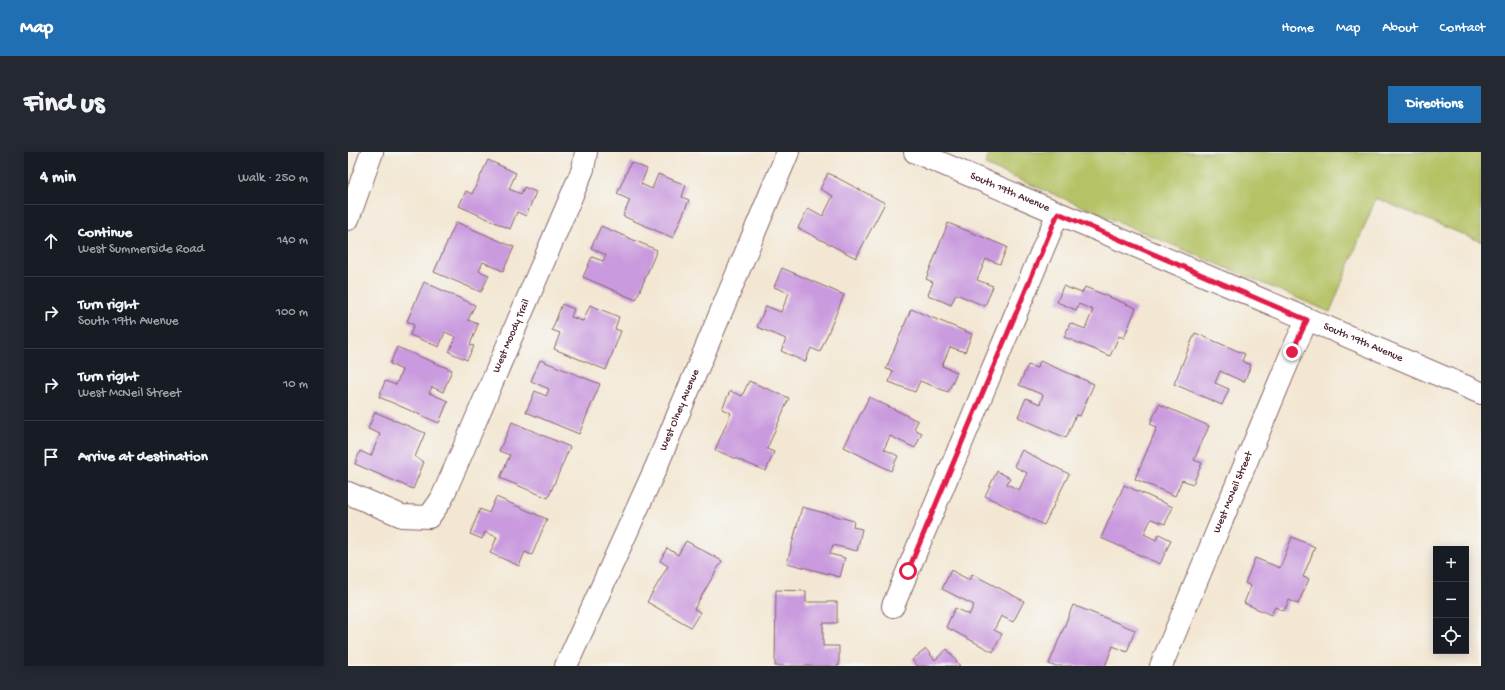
<!DOCTYPE html>
<html lang="en">
<head>
<meta charset="utf-8">
<style>
  :root { --surface:#171b24; --page:#242831; --text:#f1f3f6; --muted:#9ea1a6; --line:#363941; --accent:#1f6fb2 }
  body { margin:0; font-family:"Gochi Hand",sans-serif; background:var(--page); color:var(--text) }
  .controls { position:absolute; right:12px; bottom:12px; display:grid; overflow:hidden; border-radius:0px; box-shadow:0 2px 10px #0003 }
  .controls button { width:36px; height:36px; display:grid; place-items:center; padding:0; border:0; border-bottom:1px solid var(--line); background:var(--surface); color:var(--text); font:20px sans-serif }
  .stop { position:absolute; width:12px; height:12px; margin:-9px; border:3px solid #e11d48; border-radius:50%; background:#fff }
  .stop.end { background:#e11d48; border-color:#fff; box-shadow:0 1px 4px #0008 }
  .list { margin:0; padding:0; list-style:none }
  h2 { display:flex; justify-content:space-between; align-items:center; height:52px; margin:0; padding:0 16px; font-size:17px }
  h2 small { font-size:13px; font-weight:400; color:var(--muted) }
  .list li { display:grid; grid-template-columns:26px 1fr auto; gap:12px; align-items:center; box-sizing:border-box; height:72px; padding:0 16px; border-top:1px solid var(--line) }
  .list b { display:block; font-size:15px; white-space:nowrap }
  .list p { margin:0; font-size:13px; white-space:nowrap; color:var(--muted) }
  .list em { font-size:13px; font-style:normal; color:var(--muted) }
  .icon { flex:none; width:22px; height:22px; fill:none; stroke:currentColor; stroke-width:2; stroke-linecap:round; stroke-linejoin:round }
  .map { position:relative; flex:none; width:1133px; height:514px; overflow:hidden; border-radius:0px }
  header { display:flex; align-items:center; gap:24px; box-sizing:border-box; height:56px; padding:0 20px; background:var(--accent); color:#fff }
  header strong { font-size:19px }
  nav { display:flex; gap:22px; margin-inline-start:auto; font-size:14px }
  .intro { display:flex; align-items:center; justify-content:space-between; box-sizing:border-box; height:96px; padding:0 24px }
  h1 { margin:0; font-size:28px }
  .button { padding:10px 18px; border-radius:0px; background:var(--accent); color:#fff; font-size:14px; font-weight:700 }
  main { display:flex; gap:24px; padding:0 24px }
  aside { flex:1; background:var(--surface); border-radius:0px; box-shadow:0 2px 10px #0003 }
  .map>svg:first-child { display:block }
  .green { fill:#b5c366; stroke:#807148 }
  .building { fill:#c99ade }
  .lines { fill:none; stroke-linecap:round; stroke-linejoin:round }
  .minor-casing { stroke:#856566; stroke-width:24 }
  .minor { stroke:#fff; stroke-width:22 }
  .route { stroke:#e11d48; stroke-width:5 }
  .labels { text-anchor:middle; dominant-baseline:central; stroke-width:4; stroke-linejoin:round; paint-order:stroke }
  .street-label { font-size:11px; fill:#4a1f2b; stroke:#f6f6f2 }
</style>
</head>
<body>
<header>
<strong>Map</strong>
<nav><a>Home</a><a>Map</a><a>About</a><a>Contact</a></nav>
</header>
<div class="intro"><h1>Find us</h1><a class="button">Directions</a></div>
<main>
<aside>
<h2>4 min<small>Walk · 250 m</small></h2>
<ul class="list">
<li><svg class="icon" aria-label="ahead" viewBox="0 0 24 24"><path d="M12 20V5M6 11l6-6 6 6"/></svg><div><b>Continue</b><p>West Summerside Road</p></div><em>140 m</em></li>
<li><svg class="icon" aria-label="right" viewBox="0 0 24 24"><path d="M7 20v-9h11M14 6l5 5-5 5"/></svg><div><b>Turn right</b><p>South 19th Avenue</p></div><em>100 m</em></li>
<li><svg class="icon" aria-label="right" viewBox="0 0 24 24"><path d="M7 20v-9h11M14 6l5 5-5 5"/></svg><div><b>Turn right</b><p>West McNeil Street</p></div><em>10 m</em></li>
<li><svg class="icon" aria-label="arrive" viewBox="0 0 24 24"><path d="M6 21V4h12l-3 4 3 4H6"/></svg><div><b>Arrive at destination</b></div></li>
</ul>
</aside>
<div class="map">
<svg width="1133" height="514" viewBox="0 0 1133 514">
  <rect width="100%" height="100%" fill="#f6f6f2"/>
  <filter id="ink" filterUnits="userSpaceOnUse"><feTurbulence type="fractalNoise" baseFrequency=".025" numOctaves="2"/><feDisplacementMap in="SourceGraphic" scale="8" xChannelSelector="R" yChannelSelector="G"/><feConvolveMatrix kernelMatrix="1 2 1 2 8 2 1 2 1" color-interpolation-filters="sRGB"/></filter>
  <filter id="wash" filterUnits="userSpaceOnUse"><feTurbulence type="fractalNoise" baseFrequency=".012" numOctaves="4" result="noise"/><feDisplacementMap in="SourceGraphic" scale="16" xChannelSelector="R" yChannelSelector="G"/><feGaussianBlur stdDeviation="0.9" result="paint"/><feColorMatrix in="noise" values="0 0 0 0 0 0 0 0 0 0 0 0 0 0 0 0 0 1.4 0 .05"/><feComposite in="paint" operator="in"/></filter>
  <g filter="url(#wash)">
    <rect width="100%" height="100%" fill="#f3e7d3"/>
    <path class="green" d="M 642,0 L 1133,0 L 1133,90 L 1028,46 L 982,160 L 637,13 Z"/>
    <g id="blocks">
      <g class="building">
        <path d="M 140,8 L 168,21 L 161,37 L 173,42 L 176,35 L 188,40 L 178,64 L 169,60 L 162,77 L 111,54 L 118,39 L 124,42 Z"/>
        <path d="M 283,10 L 299,17 L 293,32 L 304,37 L 310,22 L 338,33 L 334,45 L 341,48 L 325,86 L 275,64 L 282,48 L 269,42 Z"/>
        <path d="M 480,21 L 537,51 L 508,106 L 450,76 L 460,56 L 475,64 L 485,44 L 472,37 Z"/>
        <path d="M 108,70 L 166,95 L 155,119 L 135,110 L 131,119 L 141,123 L 133,140 L 86,120 Z"/>
        <path d="M 600,71 L 659,95 L 652,112 L 638,107 L 629,128 L 645,134 L 637,154 L 608,142 L 603,153 L 580,143 L 585,130 L 578,127 Z"/>
        <path d="M 253,74 L 309,98 L 288,148 L 235,125 L 244,105 L 255,109 L 258,103 L 243,96 Z"/>
        <path d="M 434,116 L 496,143 L 472,200 L 463,196 L 457,210 L 433,199 L 438,187 L 409,175 L 418,154 L 433,160 L 441,141 L 426,135 Z"/>
        <path d="M 76,130 L 127,153 L 120,168 L 130,172 L 122,193 L 126,194 L 119,208 L 101,200 L 108,185 L 97,180 L 91,195 L 62,183 L 66,173 L 59,169 Z"/>
        <path d="M 715,134 L 734,141 L 737,135 L 788,156 L 776,186 L 771,184 L 762,204 L 716,185 L 722,171 L 737,177 L 745,158 L 731,152 L 728,158 L 709,150 Z"/>
        <path d="M 214,152 L 226,157 L 223,165 L 235,169 L 242,153 L 271,165 L 267,177 L 273,179 L 258,218 L 206,197 L 212,181 L 204,178 Z"/>
        <path d="M 563,157 L 624,182 L 617,200 L 602,195 L 594,214 L 609,220 L 600,240 L 572,229 L 567,240 L 541,230 L 545,219 L 538,217 Z"/>
        <path d="M 847,181 L 897,202 L 894,209 L 903,213 L 896,230 L 872,219 L 867,231 L 881,237 L 874,253 L 826,232 Z"/>
        <path d="M 49,195 L 104,218 L 95,240 L 84,235 L 81,241 L 100,249 L 91,271 L 31,245 L 37,229 L 48,233 L 54,218 L 42,212 Z"/>
        <path d="M 192,208 L 252,232 L 231,282 L 178,260 L 187,239 L 198,244 L 201,237 L 183,229 Z"/>
        <path d="M 692,209 L 746,232 L 732,264 L 728,263 L 718,286 L 670,265 L 678,246 L 692,252 L 695,243 L 671,233 L 680,213 L 689,216 Z"/>
        <path d="M 401,229 L 441,246 L 419,297 L 426,300 L 418,319 L 367,298 L 383,261 L 374,257 L 382,239 L 394,244 Z"/>
        <path d="M 521,245 L 570,269 L 566,277 L 574,281 L 567,296 L 542,284 L 536,297 L 550,304 L 543,319 L 496,295 Z"/>
        <path d="M 811,252 L 861,274 L 846,308 L 854,311 L 845,332 L 834,328 L 827,344 L 787,327 L 809,275 L 802,272 Z"/>
        <path d="M 27,260 L 77,281 L 67,305 L 76,310 L 65,337 L 7,312 L 12,299 L 23,304 L 32,282 L 20,277 Z"/>
        <path d="M 164,270 L 222,295 L 200,346 L 152,326 L 162,303 L 151,299 Z"/>
        <path d="M 674,298 L 721,322 L 696,373 L 637,344 L 649,319 L 662,326 L 659,332 L 671,338 L 679,321 L 666,314 Z"/>
        <path d="M 776,333 L 825,355 L 817,372 L 803,367 L 796,382 L 808,388 L 811,382 L 823,388 L 812,412 L 753,386 Z"/>
        <path d="M 148,345 L 199,367 L 184,403 L 177,400 L 171,414 L 142,401 L 149,385 L 137,380 L 134,387 L 122,382 L 132,357 L 141,361 Z"/>
        <path d="M 454,355 L 506,369 L 505,375 L 514,377 L 509,399 L 485,393 L 482,402 L 497,406 L 492,425 L 439,411 Z"/>
        <path d="M 944,385 L 967,395 L 955,425 L 961,427 L 950,452 L 941,448 L 936,459 L 927,455 L 923,463 L 896,451 L 903,434 L 897,431 L 907,406 L 932,416 Z"/>
        <path d="M 338,389 L 374,409 L 346,457 L 352,460 L 343,475 L 299,450 L 320,414 L 312,409 L 319,396 L 330,403 Z"/>
        <path d="M 603,418 L 621,428 L 624,422 L 676,449 L 665,470 L 653,464 L 646,478 L 654,482 L 645,500 L 598,475 L 607,456 L 621,463 L 626,453 L 594,437 Z"/>
        <path d="M 428,438 L 458,439 L 458,450 L 489,450 L 489,471 L 475,471 L 475,494 L 491,494 L 491,514 L 427,514 Z"/>
        <path d="M 725,453 L 787,478 L 779,500 L 765,494 L 757,514 L 705,514 L 701,512 Z"/>
        <path d="M 578,497 L 587,508 L 599,497 L 612,514 L 569,514 L 564,508 Z"/>
      </g>
    </g>
  </g>
  <g filter="url(#ink)">
    <use href="#blocks" fill-opacity="0" stroke="#856566" stroke-width="1"/>
    <g class="lines">
      <g class="minor-casing">
        <g id="minor">
          <path id="s1" d="M 567,0 L 1133,241"/>
          <path d="M 0,67 L 24,0"/>
          <path id="s2" d="M 0,341 L 54,364 L 81,365 L 93,348 L 115,298 L 235,17 L 238,0"/>
          <path d="M 545,454 L 710,61"/>
          <path id="s3" d="M 218,514 L 309,313 L 440,0"/>
          <path id="s4" d="M 813,514 L 944,200 L 959,168"/>
        </g>
      </g>
      <use href="#minor" class="minor"/>
    </g>
  </g>
  <g class="lines" filter="url(#ink)">
    <path class="route" d="M 560,419 L 710,61 L 959,168 L 944,200"/>
  </g>
  <g class="labels">
    <g class="street-label">
      <text stroke="none"><textPath href="#s1" startOffset="103">South 19th Avenue</textPath></text>
      <text stroke="none"><textPath href="#s2" startOffset="285">West Moody Trail</textPath></text>
      <text stroke="none"><textPath href="#s1" startOffset="487">South 19th Avenue</textPath></text>
      <text stroke="none"><textPath href="#s3" startOffset="280">West Olney Avenue</textPath></text>
      <text stroke="none"><textPath href="#s4" startOffset="188">West McNeil Street</textPath></text>
    </g>
  </g>
</svg>
<div class="controls">
<button>+</button>
<button>−</button>
<button><svg class="icon" aria-label="locate" viewBox="0 0 24 24"><circle cx="12" cy="12" r="6"/><path d="M12 2v4M12 18v4M2 12h4M18 12h4"/></svg></button>
</div>
<div class="stop" style="left:560px;top:419px"></div>
<div class="stop end" style="left:944px;top:200px"></div>
</div>
</main>
</body>
</html>
